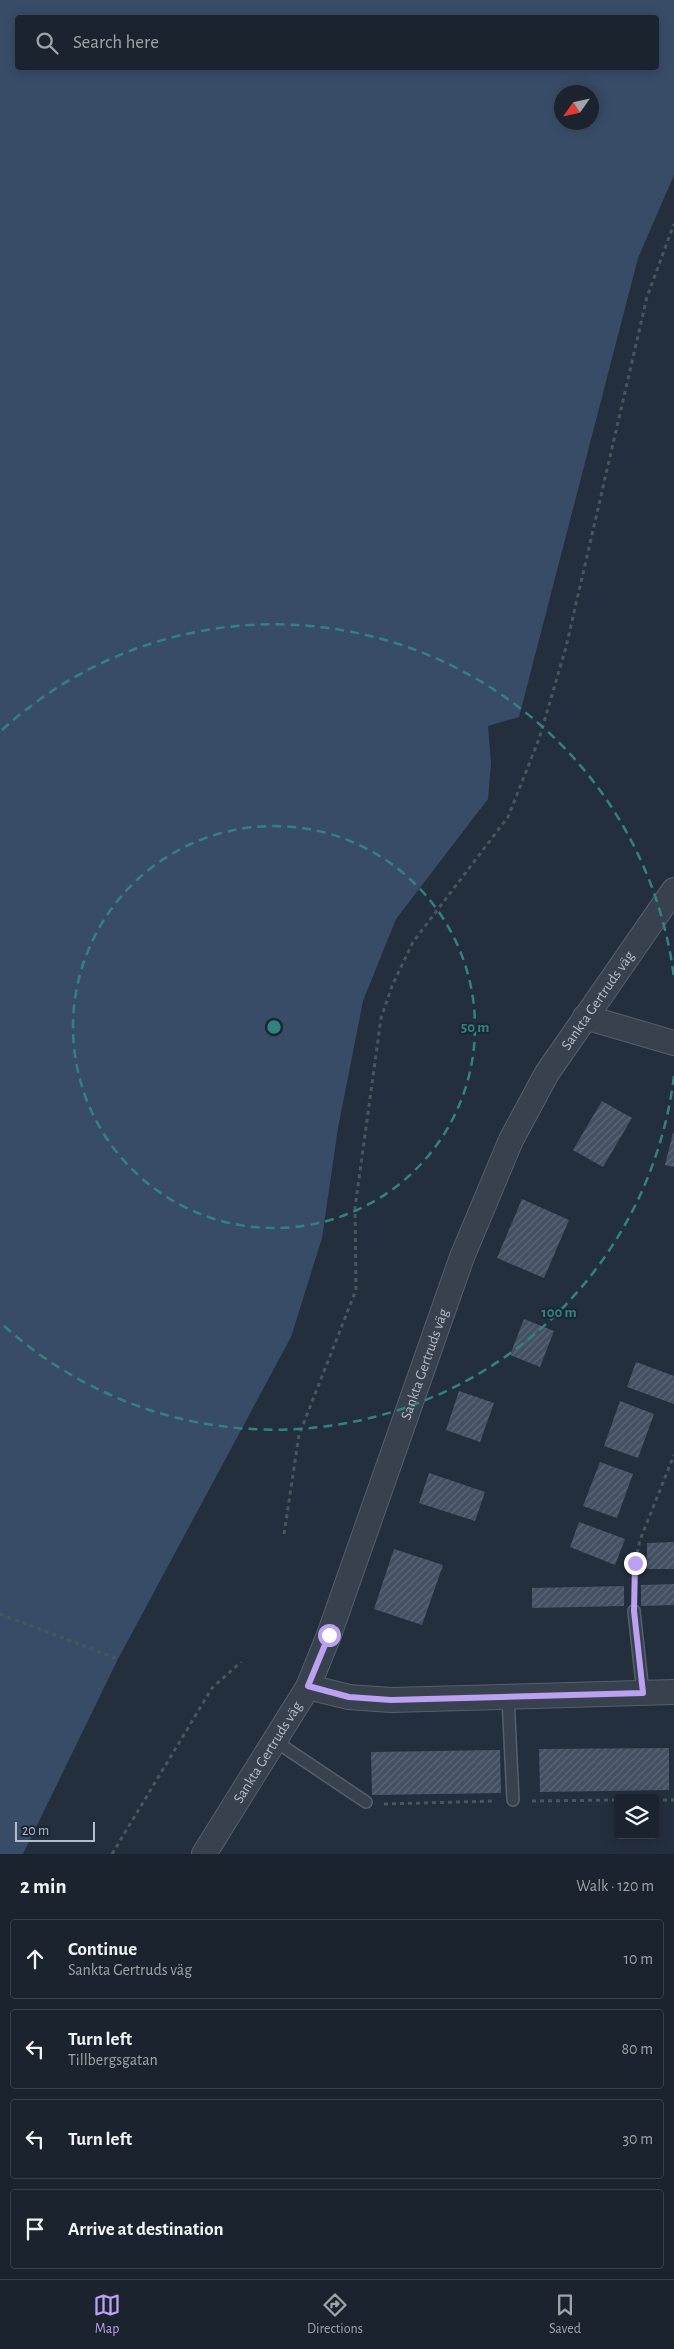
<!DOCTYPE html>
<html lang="en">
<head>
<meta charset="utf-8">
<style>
  :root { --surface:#1b232e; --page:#282f3a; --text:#f1f3f6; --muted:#a0a4aa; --line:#39404a; --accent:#bca0f2 }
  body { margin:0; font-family:"Alegreya Sans",sans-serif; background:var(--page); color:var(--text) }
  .controls { position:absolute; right:15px; bottom:15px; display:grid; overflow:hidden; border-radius:5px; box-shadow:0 2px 12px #0003 }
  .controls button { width:45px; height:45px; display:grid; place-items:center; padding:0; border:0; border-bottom:1px solid var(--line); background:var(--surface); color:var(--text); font:25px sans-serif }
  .compass { position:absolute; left:554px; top:85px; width:45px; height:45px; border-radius:50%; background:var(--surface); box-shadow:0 2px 12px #0003; rotate:236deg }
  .scale { position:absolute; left:15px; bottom:12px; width:80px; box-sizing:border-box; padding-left:5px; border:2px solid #b4bcc9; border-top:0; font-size:14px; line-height:18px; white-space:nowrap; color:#b4bcc9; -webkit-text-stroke:4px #1d2633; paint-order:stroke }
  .stop { position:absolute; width:15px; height:15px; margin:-11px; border:4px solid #bca0f2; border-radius:50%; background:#fff }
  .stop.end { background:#bca0f2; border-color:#fff; box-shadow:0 1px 5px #0008 }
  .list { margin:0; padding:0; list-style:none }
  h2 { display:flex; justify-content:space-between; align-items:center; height:65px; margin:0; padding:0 20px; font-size:21px }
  h2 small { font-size:16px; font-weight:400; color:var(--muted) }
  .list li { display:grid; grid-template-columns:32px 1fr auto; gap:15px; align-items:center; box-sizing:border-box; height:80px; margin:0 10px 10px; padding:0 10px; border:1px solid var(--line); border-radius:5px }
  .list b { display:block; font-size:19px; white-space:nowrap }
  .list p { margin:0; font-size:16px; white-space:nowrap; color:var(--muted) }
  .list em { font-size:16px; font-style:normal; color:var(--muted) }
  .icon { flex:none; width:28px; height:28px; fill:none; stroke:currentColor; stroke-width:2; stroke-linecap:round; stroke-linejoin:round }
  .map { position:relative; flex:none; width:674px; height:1854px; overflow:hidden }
  .search { position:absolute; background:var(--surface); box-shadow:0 2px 12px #0003; left:15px; right:15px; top:15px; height:55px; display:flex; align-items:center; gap:12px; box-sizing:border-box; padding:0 18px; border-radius:5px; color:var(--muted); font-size:19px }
  .sheet { height:425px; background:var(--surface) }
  nav { display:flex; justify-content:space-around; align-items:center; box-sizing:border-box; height:70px; border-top:1px solid var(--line); background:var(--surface); font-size:14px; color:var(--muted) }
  nav a { display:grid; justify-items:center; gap:2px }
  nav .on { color:var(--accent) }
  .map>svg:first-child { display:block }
  .water { fill:#394c67; fill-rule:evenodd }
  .building { fill:url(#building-hatch) }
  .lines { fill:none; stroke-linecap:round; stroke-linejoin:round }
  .lane-casing { stroke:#565f6c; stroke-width:14 }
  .street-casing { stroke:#565f6c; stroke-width:26 }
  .path { stroke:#44595c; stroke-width:3; stroke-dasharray:4 4; stroke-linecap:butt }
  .lane { stroke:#38414e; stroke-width:11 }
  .street { stroke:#38414e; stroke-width:24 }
  .route { stroke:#bca0f2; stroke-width:6 }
  .ring { fill:none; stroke:#308480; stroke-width:2.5; stroke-dasharray:9 6 }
  .labels { text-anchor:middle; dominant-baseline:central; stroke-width:4; stroke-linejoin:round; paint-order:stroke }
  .street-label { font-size:15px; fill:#b4bcc9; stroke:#1d2633 }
  .centre { fill:#308480; stroke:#1d2633; stroke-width:2.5 }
  .ring-label { font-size:15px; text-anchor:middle; font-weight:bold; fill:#308480; stroke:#1d2633; stroke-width:4; stroke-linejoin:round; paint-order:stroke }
</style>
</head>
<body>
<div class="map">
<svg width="674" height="1854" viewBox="0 0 674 1854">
  <defs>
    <pattern id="building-hatch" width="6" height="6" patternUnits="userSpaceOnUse" patternTransform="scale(1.25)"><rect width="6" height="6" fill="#455162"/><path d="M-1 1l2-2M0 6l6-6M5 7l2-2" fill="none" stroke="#5d6877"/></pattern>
  </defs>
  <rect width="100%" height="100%" fill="#242f3e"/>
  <path class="water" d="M 0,0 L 674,0 L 674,175 L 638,258 L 519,717 L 488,726 L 491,763 L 488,799 L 396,919 L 363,1001 L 338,1128 L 322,1238 L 291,1337 L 118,1659 L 23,1854 L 0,1854 ZM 18,18 L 656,18 L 656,68 L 18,68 ZM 562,92 L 592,92 L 592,122 L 562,122 Z"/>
  <g class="building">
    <path d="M 602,1101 L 632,1118 L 603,1167 L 573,1150 Z"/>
    <path d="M 673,1133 L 674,1133 L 674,1167 L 665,1165 Z"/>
    <path d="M 522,1199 L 569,1220 L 544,1278 L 497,1258 Z"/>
    <path d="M 524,1319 L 554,1331 L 540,1367 L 510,1355 Z"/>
    <path d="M 636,1362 L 674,1376 L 674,1404 L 627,1387 Z"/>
    <path d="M 459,1391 L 494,1403 L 480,1442 L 446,1430 Z"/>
    <path d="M 620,1401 L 654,1414 L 638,1458 L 604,1446 Z"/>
    <path d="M 600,1462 L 633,1474 L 617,1518 L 583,1506 Z"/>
    <path d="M 429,1473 L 485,1492 L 475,1521 L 419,1503 Z"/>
    <path d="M 579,1522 L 625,1539 L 615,1565 L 570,1547 Z"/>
    <path d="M 674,1542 L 674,1569 L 647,1569 L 647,1543 Z"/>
    <path d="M 394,1549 L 443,1565 L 422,1625 L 374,1609 Z"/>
    <path d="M 674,1584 L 674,1605 L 641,1606 L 641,1585 Z"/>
    <path d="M 624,1586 L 624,1606 L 532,1608 L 532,1588 Z"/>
    <path d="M 669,1748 L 669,1790 L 540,1792 L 539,1749 Z"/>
    <path d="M 500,1750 L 501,1793 L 372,1795 L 371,1752 Z"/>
  </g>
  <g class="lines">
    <g class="lane-casing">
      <g id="lane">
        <path d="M 634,1611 L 643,1693"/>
        <path d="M 508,1697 L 513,1800"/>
        <path d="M 275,1741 L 366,1802"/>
      </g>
    </g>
    <g class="street-casing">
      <g id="street">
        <path d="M 585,1017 L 674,1043"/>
        <path d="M 308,1687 L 349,1697 L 391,1700 L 674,1692"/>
        <path id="s1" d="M 204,1854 L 308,1687 L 329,1635 L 462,1257 L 511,1140 L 547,1073 L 674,890"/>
      </g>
    </g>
    <g class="path">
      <path d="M 284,1534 L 299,1435 L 356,1290 L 355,1208 L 381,1018 L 392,986 L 413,942 L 508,817 L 539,739 L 566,647 L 647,297 L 674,224"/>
      <path d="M 634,1593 L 635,1563 L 640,1540 L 674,1455"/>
      <path d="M 0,1614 L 118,1659"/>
      <path d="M 655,1800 L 674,1800"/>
      <path d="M 532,1801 L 618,1800"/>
      <path d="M 384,1804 L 496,1801"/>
      <path d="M 112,1854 L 212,1688 L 241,1662"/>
    </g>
    <use href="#lane" class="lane"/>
    <use href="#street" class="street"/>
  </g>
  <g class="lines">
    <path class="route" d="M 329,1635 L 308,1686 L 349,1697 L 391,1700 L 643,1693 L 634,1611 L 635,1563"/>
  </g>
  <g class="ring">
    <circle cx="274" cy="1027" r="201"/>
    <path d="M674 1076A403 403 0 0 1 2 1324M2 730A403 403 0 0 1 674 978"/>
  </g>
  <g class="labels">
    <g class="street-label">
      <text stroke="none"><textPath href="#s1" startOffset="945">Sankta Gertruds väg</textPath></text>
      <text stroke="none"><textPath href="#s1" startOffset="540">Sankta Gertruds väg</textPath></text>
      <text stroke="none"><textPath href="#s1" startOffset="120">Sankta Gertruds väg</textPath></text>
    </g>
  </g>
  <circle cx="274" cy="1027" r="8" class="centre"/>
  <g class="ring-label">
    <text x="475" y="1032">50 m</text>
    <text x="559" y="1317">100 m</text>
  </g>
</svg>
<div class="controls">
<button><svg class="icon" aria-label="layers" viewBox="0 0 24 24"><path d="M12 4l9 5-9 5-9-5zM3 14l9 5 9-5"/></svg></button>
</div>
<svg class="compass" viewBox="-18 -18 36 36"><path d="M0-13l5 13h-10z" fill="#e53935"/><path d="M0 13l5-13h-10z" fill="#a0a4aa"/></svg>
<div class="scale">20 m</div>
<div class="stop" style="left:329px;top:1635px"></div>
<div class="stop end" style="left:635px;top:1563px"></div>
<div class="search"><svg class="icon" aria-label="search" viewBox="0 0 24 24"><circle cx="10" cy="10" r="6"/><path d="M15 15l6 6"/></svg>Search here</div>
</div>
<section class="sheet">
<h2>2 min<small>Walk · 120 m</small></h2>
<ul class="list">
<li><svg class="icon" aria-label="ahead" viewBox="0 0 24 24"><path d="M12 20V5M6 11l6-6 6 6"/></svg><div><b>Continue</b><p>Sankta Gertruds väg</p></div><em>10 m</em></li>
<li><svg class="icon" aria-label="left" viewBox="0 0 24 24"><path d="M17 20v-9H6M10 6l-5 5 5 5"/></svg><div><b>Turn left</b><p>Tillbergsgatan</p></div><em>80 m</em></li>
<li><svg class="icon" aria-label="left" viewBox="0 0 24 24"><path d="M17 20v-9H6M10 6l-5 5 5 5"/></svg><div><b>Turn left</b></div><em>30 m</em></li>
<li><svg class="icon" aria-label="arrive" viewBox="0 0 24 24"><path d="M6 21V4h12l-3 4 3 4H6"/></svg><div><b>Arrive at destination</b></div></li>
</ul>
</section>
<nav>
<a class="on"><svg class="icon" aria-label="map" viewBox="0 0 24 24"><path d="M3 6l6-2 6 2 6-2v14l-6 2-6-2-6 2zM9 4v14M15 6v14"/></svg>Map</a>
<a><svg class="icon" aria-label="directions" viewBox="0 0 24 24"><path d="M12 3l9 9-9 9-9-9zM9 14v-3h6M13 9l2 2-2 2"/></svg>Directions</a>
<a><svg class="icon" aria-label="saved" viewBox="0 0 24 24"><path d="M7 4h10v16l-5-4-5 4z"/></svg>Saved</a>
</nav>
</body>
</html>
